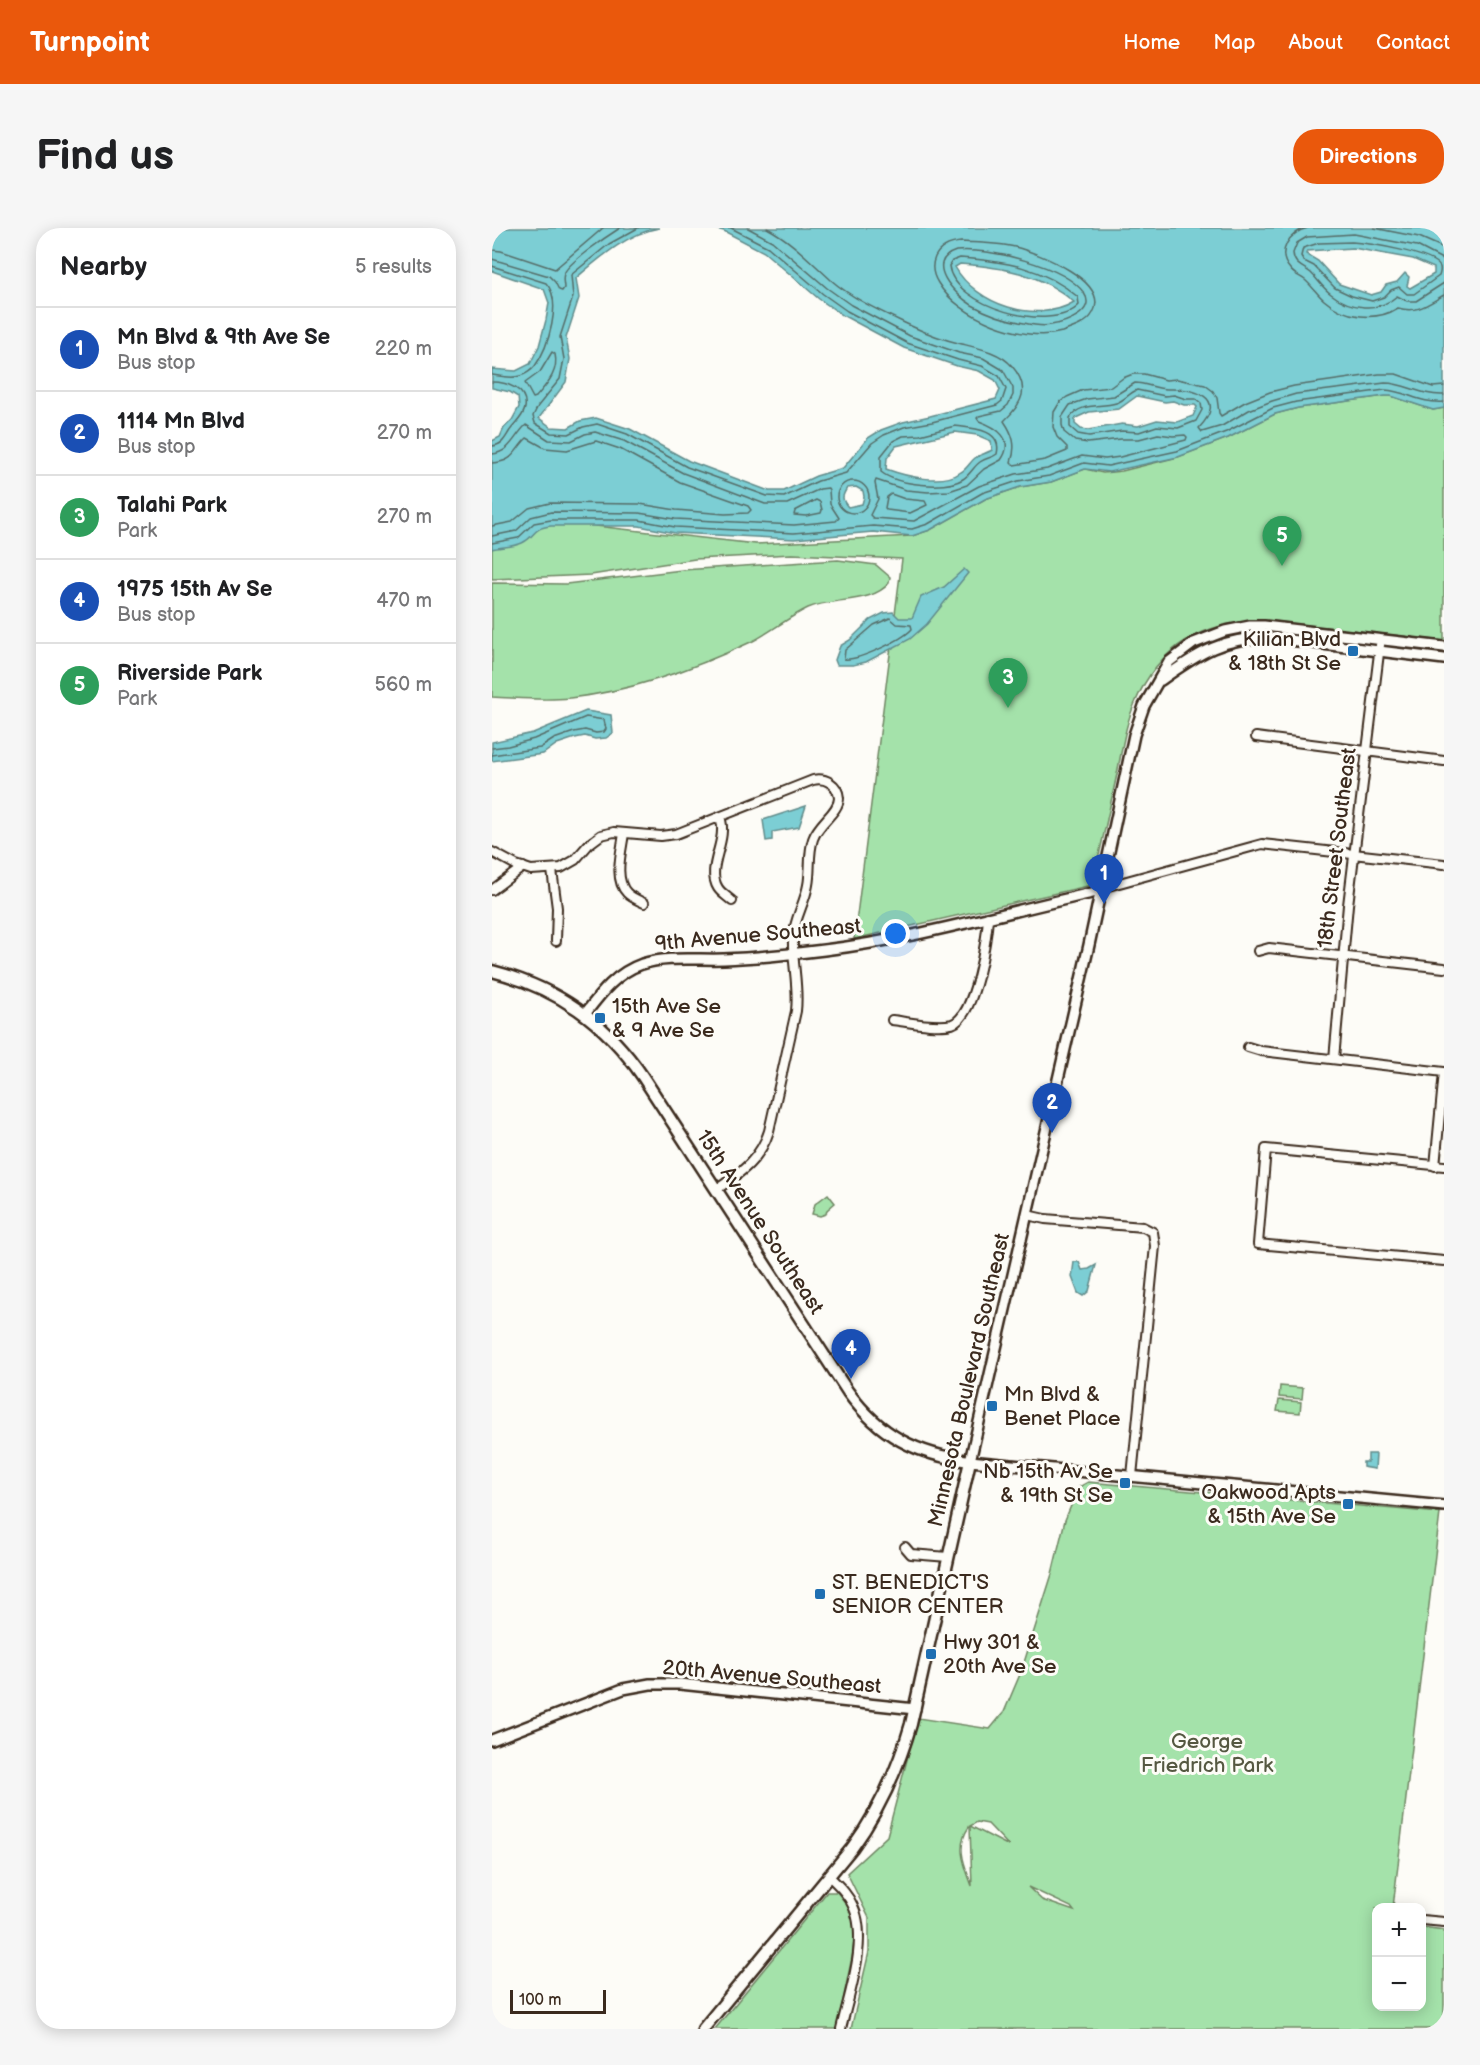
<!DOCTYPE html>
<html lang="en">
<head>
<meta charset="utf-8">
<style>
  :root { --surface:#fff; --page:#f6f6f6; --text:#202124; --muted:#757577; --line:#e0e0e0; --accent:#ea580c }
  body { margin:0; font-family:"Balsamiq Sans",sans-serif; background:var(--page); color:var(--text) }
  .controls { position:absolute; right:18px; bottom:18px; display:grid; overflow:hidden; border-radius:12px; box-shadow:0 3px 15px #0003 }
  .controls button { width:54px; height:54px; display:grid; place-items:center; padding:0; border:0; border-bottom:2px solid var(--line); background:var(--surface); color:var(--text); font:30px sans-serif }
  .scale { position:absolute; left:18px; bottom:15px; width:96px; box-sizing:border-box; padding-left:6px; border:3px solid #3b2a1e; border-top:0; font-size:16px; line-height:21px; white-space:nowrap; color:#3b2a1e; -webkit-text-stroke:4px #fdfcf7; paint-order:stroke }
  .you { position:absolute; left:404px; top:706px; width:21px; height:21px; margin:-15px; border:4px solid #fff; border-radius:50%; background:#1a73e8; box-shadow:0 0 0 9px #1a73e833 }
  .badge { display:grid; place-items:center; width:39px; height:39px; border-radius:50%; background:var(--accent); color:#fff; font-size:20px; font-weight:700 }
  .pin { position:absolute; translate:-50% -50px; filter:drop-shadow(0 2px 3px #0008) }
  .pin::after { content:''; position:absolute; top:32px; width:21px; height:18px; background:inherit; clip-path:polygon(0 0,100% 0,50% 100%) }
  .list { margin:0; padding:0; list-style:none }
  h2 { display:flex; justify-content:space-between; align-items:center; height:78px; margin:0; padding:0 24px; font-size:26px }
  h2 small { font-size:20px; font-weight:400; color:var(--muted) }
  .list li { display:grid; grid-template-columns:39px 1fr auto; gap:18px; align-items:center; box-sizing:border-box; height:84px; padding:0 24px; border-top:2px solid var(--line) }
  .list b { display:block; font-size:22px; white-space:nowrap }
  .list p { margin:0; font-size:20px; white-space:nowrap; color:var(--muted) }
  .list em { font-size:20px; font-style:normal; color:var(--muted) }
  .map { position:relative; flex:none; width:952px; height:1801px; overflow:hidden; border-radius:24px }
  header { display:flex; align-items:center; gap:36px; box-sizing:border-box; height:84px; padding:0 30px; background:var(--accent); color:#fff }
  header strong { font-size:28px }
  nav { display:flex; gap:33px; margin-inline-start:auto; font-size:21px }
  .intro { display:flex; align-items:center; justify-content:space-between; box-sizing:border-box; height:144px; padding:0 36px }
  h1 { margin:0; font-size:42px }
  .button { padding:15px 27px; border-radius:24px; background:var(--accent); color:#fff; font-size:21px; font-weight:700 }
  main { display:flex; gap:36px; padding:0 36px }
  aside { flex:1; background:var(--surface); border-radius:24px; box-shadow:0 3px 15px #0003 }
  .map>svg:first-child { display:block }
  .green { fill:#a4e2aa; stroke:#708664; stroke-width:1.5; fill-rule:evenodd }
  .water { fill:#7cced4; stroke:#628c8b; stroke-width:1.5; fill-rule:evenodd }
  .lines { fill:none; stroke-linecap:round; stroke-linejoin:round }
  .shore { stroke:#556c67; stroke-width:1.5 }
  .minor-casing { stroke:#3b2a1e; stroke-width:12 }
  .tertiary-casing { stroke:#3b2a1e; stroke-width:14 }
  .secondary-casing { stroke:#3b2a1e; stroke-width:15 }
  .minor { stroke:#fdfcf7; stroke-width:8 }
  .tertiary { stroke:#fdfcf7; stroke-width:9 }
  .secondary { stroke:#fdfcf7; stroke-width:10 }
  .poi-dot { fill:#1f6fb2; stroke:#fdfcf7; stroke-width:2 }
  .labels { text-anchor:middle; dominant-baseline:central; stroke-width:6; stroke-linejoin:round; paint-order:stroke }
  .poi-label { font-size:21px; fill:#3b2a1e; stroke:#fdfcf7; text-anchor:start }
  .street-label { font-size:21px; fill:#3b2a1e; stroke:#fdfcf7 }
  .park-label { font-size:21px; fill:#555841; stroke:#fdfcf7 }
</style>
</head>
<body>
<header>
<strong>Turnpoint</strong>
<nav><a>Home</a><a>Map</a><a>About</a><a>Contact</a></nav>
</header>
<div class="intro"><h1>Find us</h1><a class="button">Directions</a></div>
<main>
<aside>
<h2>Nearby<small>5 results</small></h2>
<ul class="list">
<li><span class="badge" style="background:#1a4fb4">1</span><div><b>Mn Blvd &amp; 9th Ave Se</b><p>Bus stop</p></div><em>220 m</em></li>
<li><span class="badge" style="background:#1a4fb4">2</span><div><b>1114 Mn Blvd</b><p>Bus stop</p></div><em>270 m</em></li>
<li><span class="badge" style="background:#2e9e5b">3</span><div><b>Talahi Park</b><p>Park</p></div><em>270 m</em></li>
<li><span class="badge" style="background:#1a4fb4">4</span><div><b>1975 15th Av Se</b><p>Bus stop</p></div><em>470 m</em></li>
<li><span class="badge" style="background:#2e9e5b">5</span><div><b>Riverside Park</b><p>Park</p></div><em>560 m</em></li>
</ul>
</aside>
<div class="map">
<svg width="952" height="1801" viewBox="0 0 952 1801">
  <rect width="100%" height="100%" fill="#fdfcf7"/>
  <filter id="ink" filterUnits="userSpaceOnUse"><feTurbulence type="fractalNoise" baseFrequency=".0167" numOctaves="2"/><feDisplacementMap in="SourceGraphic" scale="12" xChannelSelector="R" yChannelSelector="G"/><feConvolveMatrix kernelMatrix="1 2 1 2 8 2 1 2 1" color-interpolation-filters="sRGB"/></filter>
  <g filter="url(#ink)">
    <g class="green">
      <path d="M 893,168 L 899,168 L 941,182 L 952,180 L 952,413 L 772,392 C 712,394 667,417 643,475 C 633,497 630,522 625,546 C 617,583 609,620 600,657 L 362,711 L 410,331 L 300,326 L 203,331 L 99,347 L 0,351 L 0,318 L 59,293 L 264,316 L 420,308 L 438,302 L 493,271 L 528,259 L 559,254 L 593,241 L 611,245 L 630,243 L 686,229 L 736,210 L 783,186 L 806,180 Z"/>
      <path d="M 346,332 L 384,337 L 398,349 L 397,355 C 380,376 342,369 316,380 C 297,389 280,403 261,413 C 204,440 141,463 78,470 C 52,473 26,470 0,469 L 0,355 L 74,356 L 190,342 Z"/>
      <path d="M 754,402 L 779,402 L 874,414 L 875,416 L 873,419 C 823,413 751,398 705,423 L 702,421 L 702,419 L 721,410 Z"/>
      <path d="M 898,417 L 952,423 L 952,428 L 898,420 Z"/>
      <path d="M 336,966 L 343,975 L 335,982 L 334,986 L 328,988 L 320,986 L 323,976 Z"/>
      <path d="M 788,1158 L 811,1160 L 810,1171 L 787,1169 Z"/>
      <path d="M 787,1172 L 809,1174 L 808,1185 L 785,1183 Z"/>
      <path d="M 596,1254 L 948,1285 L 901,1679 L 884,1680 L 884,1778 L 930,1778 L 930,1699 L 952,1702 L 952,1801 L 359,1801 L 377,1724 L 377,1690 L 355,1645 L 395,1608 L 426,1490 L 498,1501 L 512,1484 L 529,1444 L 560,1346 L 573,1292 L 587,1259 ZM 485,1594 L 496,1596 L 517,1618 L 478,1598 ZM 477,1599 L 478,1599 L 480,1658 C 473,1638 463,1619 477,1599 ZM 536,1659 L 579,1679 L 582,1683 L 550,1672 Z"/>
      <path d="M 335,1664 L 345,1664 L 355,1677 L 364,1696 L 360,1729 L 345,1801 L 223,1801 Z"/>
    </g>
    <g class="water">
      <path d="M 0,0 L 167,0 C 134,6 109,29 84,50 L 87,70 L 74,110 L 78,131 L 74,154 L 47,190 L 59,199 L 76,200 L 88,193 L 104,190 L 138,201 L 197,233 L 277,263 L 292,263 L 324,248 L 351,240 L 376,210 L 389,202 L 411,194 L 438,188 L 504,171 L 508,162 L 503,152 L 487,143 L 465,138 L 412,120 L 352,88 L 327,71 L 272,24 L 232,3 L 220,0 L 952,0 L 952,180 L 941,182 L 899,168 L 893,168 L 806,180 L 783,186 L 736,210 L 686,229 L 617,244 L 593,241 L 559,254 L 528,259 L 493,271 L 438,302 L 420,308 L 381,304 L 302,311 L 183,305 L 147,298 L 59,298 C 39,300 44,309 30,315 C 21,319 9,319 0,321 L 0,213 L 8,209 L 12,200 L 20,192 L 27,179 L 26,169 L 18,164 L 0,160 L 0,141 L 24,143 L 38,136 L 47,118 L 54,92 L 57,75 L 52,61 L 0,43 ZM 861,20 L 921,31 L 942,40 L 942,46 L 918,60 L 915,58 L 917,49 L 913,45 L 905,54 L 894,57 L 889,64 L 879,67 L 847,56 L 826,33 L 814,26 L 815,23 ZM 468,36 C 510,39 549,45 582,74 C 544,97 484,76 463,39 ZM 645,168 L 673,174 L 681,173 L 692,177 L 703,177 L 705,179 L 701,188 L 685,194 L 665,192 L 646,198 L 630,196 L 596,202 L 589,201 L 583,196 L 583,191 L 586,189 L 597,184 L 627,181 ZM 463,204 L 485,207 L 499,213 L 500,222 C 495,225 487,227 483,230 C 478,234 475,241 469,244 C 451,258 413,248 394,241 L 395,230 L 404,218 ZM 364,259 L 371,263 L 372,269 L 370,276 L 356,279 C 349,271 350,268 355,260 Z"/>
      <path d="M 472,341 L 476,345 L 435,396 L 418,411 L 374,434 L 361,437 L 345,437 L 343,432 L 348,418 L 358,412 L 378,392 L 392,385 L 401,384 L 407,390 L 420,390 L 429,369 L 452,359 Z"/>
      <path d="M 94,483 L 119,487 L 121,505 L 114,510 L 103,511 L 93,508 L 83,510 L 65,516 L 51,526 L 0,533 L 0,514 L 41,505 Z"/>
      <path d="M 314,578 L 307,599 L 280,604 L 280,612 L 274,613 L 271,592 Z"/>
      <path d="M 582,1034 L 587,1034 L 590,1042 L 597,1041 L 604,1037 L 597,1063 L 591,1068 L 586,1065 L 580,1049 Z"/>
      <path d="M 876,1226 L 884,1226 L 883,1241 L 871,1239 L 871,1234 L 876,1234 Z"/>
    </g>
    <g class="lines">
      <g class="shore">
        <path d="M 146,0 L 117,16 L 79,47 L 81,69 L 68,109 L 72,131 L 68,151 L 46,178 L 41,188 L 43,195 L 59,205 L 77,206 L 91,199 L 105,196 L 135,206 L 195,239 L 275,268 L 292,269 L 326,253 L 354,245 L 380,215 L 392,207 L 412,199 L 440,194 L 505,177 L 510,173 L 514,161 L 507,148 L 490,138 L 466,132 L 415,115 L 355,83 L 331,66 L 276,19 L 239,0"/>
        <path d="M 256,0 L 280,13 L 335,60 L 359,77 L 418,108 L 467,125 L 491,130 L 511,142 L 521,160 L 521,167 L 516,177 L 509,183 L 487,188 L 485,190 L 487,193 C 504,199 524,211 509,232 L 492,241 L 475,257 L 457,263 L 436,264 L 414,262 L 384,252 L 383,255 L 386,271 L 378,287 L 381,290 L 422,293 L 487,258 L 524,246 L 555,241 L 590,228 L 613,231 L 628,229 L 694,212 L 695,209 L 693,207 L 681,208 L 666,206 L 647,211 L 629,211 L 596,215 L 583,213 L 572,204 L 570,197 L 570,189 L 578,177 L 595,171 L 622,168 L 643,155 C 654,155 664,161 675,161 C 701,160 737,168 707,200 L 710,204 L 730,198 L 757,182 L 780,173 L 804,166 L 893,155 C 914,155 928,168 952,167"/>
        <path d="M 275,0 C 300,13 319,34 339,52 C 362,72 392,85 419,98 C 434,105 453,112 470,116 C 487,120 508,124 520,138 C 539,160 530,176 512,193 C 521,206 525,218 519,234 L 522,237 L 553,232 L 575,223 L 575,219 L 565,209 L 561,199 L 562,184 L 568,174 L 575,169 L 591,162 L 619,159 L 631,150 L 641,146 L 652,146 L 674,152 L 685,151 L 713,157 L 721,163 L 725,170 L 727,185 L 729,188 L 753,174 L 778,164 L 802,158 L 887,146 L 904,146 L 941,159 L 952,158"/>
        <path d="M 816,0 C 798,4 783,24 798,41 C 802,47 808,48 813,52 C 820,58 825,66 832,72 C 852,90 884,94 906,80 C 925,86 936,76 952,67"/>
        <path d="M 882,0 L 927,9 L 952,20"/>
        <path d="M 469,14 C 487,15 506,15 523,19 C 546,25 619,53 601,85 C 595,96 581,100 570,104 C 531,115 467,90 446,55 C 441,47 439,38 443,29 C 448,19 458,15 469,14 Z"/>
        <path d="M 860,14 C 875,15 941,25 948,39 C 949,43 948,45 947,48 L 922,66 L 915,66 L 907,59 L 899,62 L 892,69 L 880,73 L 860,68 L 843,60 L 822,38 L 812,33 L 809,28 L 811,20 L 827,15 Z"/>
        <path d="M 0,22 L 9,23 L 63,41 L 111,0"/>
        <path d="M 464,23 C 496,19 573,38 592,65 C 605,84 573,95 559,97 C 550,99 541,97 532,95 C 514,92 496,86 480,77 C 463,67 431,34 464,23 Z"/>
        <path d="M 468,30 C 512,33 551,39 586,69 L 587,77 C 559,107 461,77 457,38 L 460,33 Z"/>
        <path d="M 0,31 L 57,48 L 63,54 L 67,62 L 70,63 L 72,60 C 72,56 70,51 72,46 C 75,35 117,7 128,0"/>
        <path d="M 952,32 L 925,18 L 862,6 L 815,9 L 805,15 L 801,25 C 802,38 811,38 819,45 C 826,52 831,60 839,66 C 858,81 886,85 905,68 L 915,73 L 924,73 L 952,55"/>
        <path d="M 0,38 L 54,55 C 71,73 56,120 43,138 C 40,142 33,147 28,148 C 20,151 8,148 0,147"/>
        <path d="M 60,124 L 63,126 C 67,144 55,156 44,169 L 41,170 L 33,155 L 48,144 Z"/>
        <path d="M 0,154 C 15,154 36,161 33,180 C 31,190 22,196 17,204 C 12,212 10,217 0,218"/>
        <path d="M 645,162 L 673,168 L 682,167 L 694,171 L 704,171 L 709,175 L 710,182 L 704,193 L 686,200 L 665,198 L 647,204 L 630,203 L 597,208 L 586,206 L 578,199 L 578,190 C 588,174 608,180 624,175 C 632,173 637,165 645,162 Z"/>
        <path d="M 463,198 C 480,200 511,201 505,226 C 500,230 493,230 488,234 C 482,238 478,247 471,251 C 454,262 405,257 389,244 L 389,228 L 401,213 L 411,208 L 428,207 Z"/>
        <path d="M 0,226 C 18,225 22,208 34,197 L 57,212 L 79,213 L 93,206 L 103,204 L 132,213 L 191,245 L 273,276 L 295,276 L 328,261 L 336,260 L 337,262 L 338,276 L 347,290 L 344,293 L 302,297 L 183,291 L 147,285 L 59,284 L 39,289 L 24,303 L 0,308"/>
        <path d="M 0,235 C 23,234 22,222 35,210 L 53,220 L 75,222 L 104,213 L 128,221 L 188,254 L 256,278 L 259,282 L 256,285 L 233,286 L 184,282 L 148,276 L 58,275 L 37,280 L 20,294 L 0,298"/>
        <circle cx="361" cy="269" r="16"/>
        <path d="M 399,266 L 413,271 L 433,273 L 435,277 L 418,285 L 395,282 L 393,280 L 395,269 Z"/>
        <path d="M 324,272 L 328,274 L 330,282 L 329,285 L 314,288 L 302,287 L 303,283 Z"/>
        <path d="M 0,315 L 26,310 L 42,295 L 59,292 L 147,292 L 183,299 L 302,305 L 381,298 L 420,301 L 436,296 L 490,265 L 526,253 L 557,248 L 592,235 L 616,238 L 685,223 L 734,204 L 781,180 L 804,174 L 893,162 C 914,163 928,176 952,174"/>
        <path d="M 398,390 L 405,396 L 419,397 L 420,401 C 410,412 366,433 352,431 L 353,422 L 382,397 Z"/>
        <path d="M 0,520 L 16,518 L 42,511 L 94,489 L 112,492 L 114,501 L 112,504 L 104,505 L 93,502 L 82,504 L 62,511 L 48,520 L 0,527"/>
      </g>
      <g class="minor-casing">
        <g id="minor">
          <path d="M 764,509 L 952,533"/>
          <path d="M 228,589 C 237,613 213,639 226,660 C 229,665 236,669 240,673"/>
          <path d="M 132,605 C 130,622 121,651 135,665 C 140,670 146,672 152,675"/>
          <path d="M 0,624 L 24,637 L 39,642 L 69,640 L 83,632 L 97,616 L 109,607 L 122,604 L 169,608 L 184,606 L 321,552 C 333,549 346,556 347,570 C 347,584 326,595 321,611 C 316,626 319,642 316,657 C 313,675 302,691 301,710 C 300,735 307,758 304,783 L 277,903 C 268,932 248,945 224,962"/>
          <path d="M 60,642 L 65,680 L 64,713"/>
          <path d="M 609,660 L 770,616 L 952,636"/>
          <path d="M 0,662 L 31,639"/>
          <path d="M 766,723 L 777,720 L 952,740"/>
          <path d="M 400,792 C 416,794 445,800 460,796 C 483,789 495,711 496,689"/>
          <path d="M 756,819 L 769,823 L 952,844"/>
          <path d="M 842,831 L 856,677 L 888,417"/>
          <path d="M 943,938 L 952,844"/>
          <path d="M 952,938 L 774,921 L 766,1016 L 952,1033"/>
          <path d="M 535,987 L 553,991 L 651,999 L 661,1004 L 663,1018 L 640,1248"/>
          <path d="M 413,1319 L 419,1326 L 456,1329"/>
          <path d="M 338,1649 C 347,1658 356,1666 361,1678 C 377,1711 357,1766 349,1801"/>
          <path d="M 930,1692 L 952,1694"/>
        </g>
      </g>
      <g class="tertiary-casing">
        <g id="tertiary">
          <path d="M 952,419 L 772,398 L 758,398 L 733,403 L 702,415 L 677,434 L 652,478 L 642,507 L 597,717 L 478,1233 L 952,1278"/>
          <path d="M 669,452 C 707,425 732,408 781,410 L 952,431"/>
          <path d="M 93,786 C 109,765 124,745 150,736 C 175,728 206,732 232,731 C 265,730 299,726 332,722 C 422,711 511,685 600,665 L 609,660"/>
          <path d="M 0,1512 L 131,1461 L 158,1456 L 188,1456 L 423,1481"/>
        </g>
      </g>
      <g class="secondary-casing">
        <path id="secondary" d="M 0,743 C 65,760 113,793 151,849 L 356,1164 C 387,1207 425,1227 478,1233 L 419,1496 C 406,1541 388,1582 360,1620 L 211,1801"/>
      </g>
      <use href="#minor" class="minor"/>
      <use href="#tertiary" class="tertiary"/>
      <use href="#secondary" class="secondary"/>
    </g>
  </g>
  <g class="poi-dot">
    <rect x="855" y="417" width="12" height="12" rx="3"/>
    <rect x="102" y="784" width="12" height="12" rx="3"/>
    <rect x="494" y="1172" width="12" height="12" rx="3"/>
    <rect x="627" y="1249" width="12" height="12" rx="3"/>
    <rect x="850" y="1270" width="12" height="12" rx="3"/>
    <rect x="322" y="1360" width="12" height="12" rx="3"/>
    <rect x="433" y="1420" width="12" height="12" rx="3"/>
  </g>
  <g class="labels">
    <g class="poi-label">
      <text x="849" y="411" text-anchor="end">Kilian Blvd<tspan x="849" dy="24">&amp; 18th St Se</tspan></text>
      <text x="120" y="778">15th Ave Se<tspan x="120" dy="24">&amp; 9 Ave Se</tspan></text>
      <text x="512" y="1166">Mn Blvd &amp;<tspan x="512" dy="24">Benet Place</tspan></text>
      <text x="621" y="1243" text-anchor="end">Nb 15th Av Se<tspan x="621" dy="24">&amp; 19th St Se</tspan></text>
      <text x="844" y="1264" text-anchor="end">Oakwood Apts<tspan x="844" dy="24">&amp; 15th Ave Se</tspan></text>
      <text x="340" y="1354">ST. BENEDICT'S<tspan x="340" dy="24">SENIOR CENTER</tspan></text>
      <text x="451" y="1414">Hwy 301 &amp;<tspan x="451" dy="24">20th Ave Se</tspan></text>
    </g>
    <g class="street-label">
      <text transform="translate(845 620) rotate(-83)">18th Street Southeast</text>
      <text transform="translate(266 707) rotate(-5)">9th Avenue Southeast</text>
      <text transform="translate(268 994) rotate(57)">15th Avenue Southeast</text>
      <text transform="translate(477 1152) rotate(-77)">Minnesota Boulevard Southeast</text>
      <text transform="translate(280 1449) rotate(5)">20th Avenue Southeast</text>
    </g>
    <g class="park-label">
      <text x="715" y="1513">George<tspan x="715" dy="24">Friedrich Park</tspan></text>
    </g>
  </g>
</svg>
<div class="controls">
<button>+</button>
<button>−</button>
</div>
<div class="scale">100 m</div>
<div class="you"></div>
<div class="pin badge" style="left:612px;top:676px;background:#1a4fb4">1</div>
<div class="pin badge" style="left:560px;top:905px;background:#1a4fb4">2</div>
<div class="pin badge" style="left:516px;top:480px;background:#2e9e5b">3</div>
<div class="pin badge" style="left:359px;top:1151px;background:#1a4fb4">4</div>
<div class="pin badge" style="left:790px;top:338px;background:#2e9e5b">5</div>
</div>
</main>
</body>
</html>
